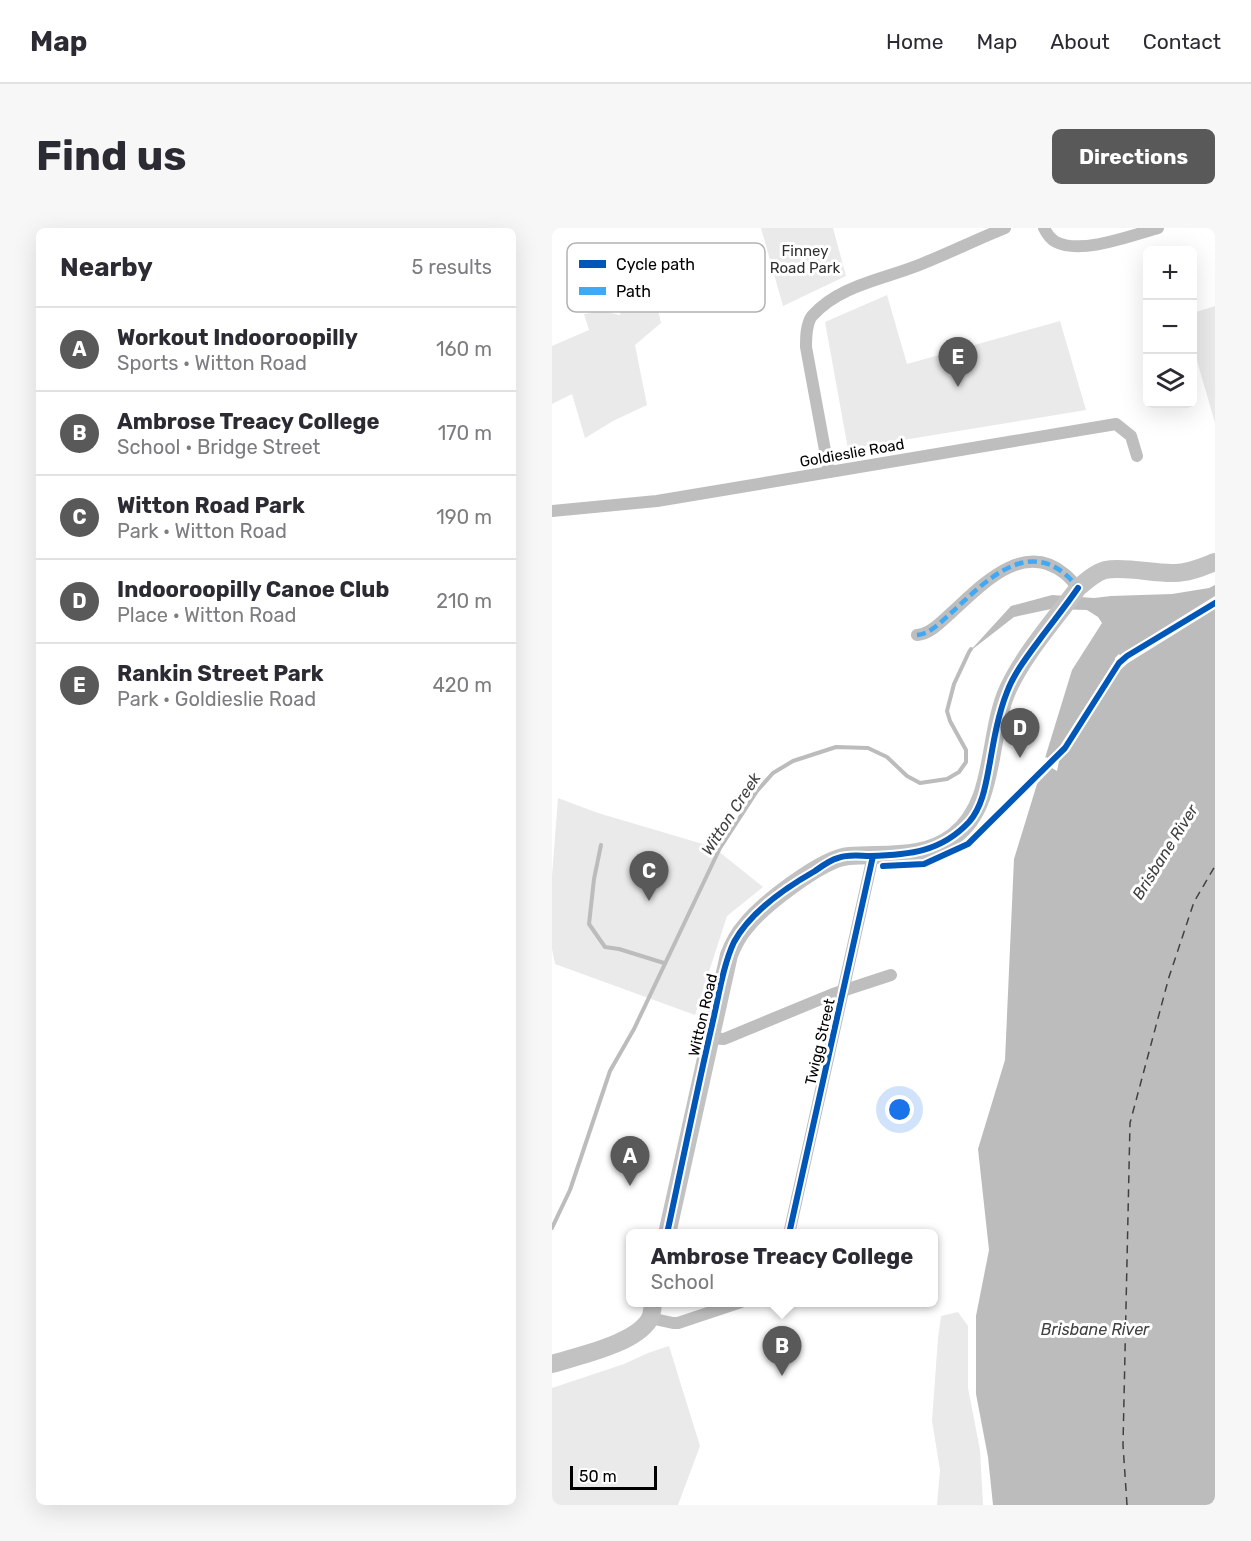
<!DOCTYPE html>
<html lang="en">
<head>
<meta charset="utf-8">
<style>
  :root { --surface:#fff; --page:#f7f7f7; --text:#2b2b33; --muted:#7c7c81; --line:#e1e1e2; --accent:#595959 }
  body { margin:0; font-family:Rubik,sans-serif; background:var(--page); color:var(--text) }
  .controls { position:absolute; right:18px; top:18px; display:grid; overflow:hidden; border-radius:9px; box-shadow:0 6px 24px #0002 }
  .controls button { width:54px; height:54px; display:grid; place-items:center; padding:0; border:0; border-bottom:2px solid var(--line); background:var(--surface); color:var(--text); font:30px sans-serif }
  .scale { position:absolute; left:18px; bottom:15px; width:87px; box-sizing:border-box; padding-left:6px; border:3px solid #000; border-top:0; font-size:16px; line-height:21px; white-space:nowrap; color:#000; -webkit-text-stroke:4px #fff; paint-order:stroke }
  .you { position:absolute; left:348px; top:882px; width:21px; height:21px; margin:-15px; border:4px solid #fff; border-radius:50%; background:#1a73e8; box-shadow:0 0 0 9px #1a73e833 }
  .badge { display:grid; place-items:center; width:39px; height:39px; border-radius:50%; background:var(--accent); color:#fff; font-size:20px; font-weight:700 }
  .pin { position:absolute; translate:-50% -50px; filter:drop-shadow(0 2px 3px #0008) }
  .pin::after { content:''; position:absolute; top:32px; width:21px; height:18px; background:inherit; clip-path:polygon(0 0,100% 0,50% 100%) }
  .popup { position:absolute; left:74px; top:1001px; width:312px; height:78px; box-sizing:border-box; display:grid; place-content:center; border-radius:9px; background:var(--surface); filter:drop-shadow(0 2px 4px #0005); font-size:20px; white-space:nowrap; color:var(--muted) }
  .popup b { font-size:22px; color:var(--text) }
  .popup::after { content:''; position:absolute; left:50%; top:100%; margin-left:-12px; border:12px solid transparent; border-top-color:var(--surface) }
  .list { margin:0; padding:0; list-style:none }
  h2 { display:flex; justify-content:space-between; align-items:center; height:78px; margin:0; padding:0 24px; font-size:26px }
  h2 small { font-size:20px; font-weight:400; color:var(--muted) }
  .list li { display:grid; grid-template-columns:39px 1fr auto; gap:18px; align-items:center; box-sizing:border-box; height:84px; padding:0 24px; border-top:2px solid var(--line) }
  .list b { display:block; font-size:22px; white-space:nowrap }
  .list p { margin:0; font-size:20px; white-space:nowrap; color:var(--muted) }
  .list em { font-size:20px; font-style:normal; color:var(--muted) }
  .icon { flex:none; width:33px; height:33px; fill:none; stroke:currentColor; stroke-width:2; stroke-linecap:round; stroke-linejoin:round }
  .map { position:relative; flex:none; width:663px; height:1277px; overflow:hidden; border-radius:9px }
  header { display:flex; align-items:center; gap:36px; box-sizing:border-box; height:84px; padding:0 30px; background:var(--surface); border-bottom:2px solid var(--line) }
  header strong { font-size:28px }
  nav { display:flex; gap:33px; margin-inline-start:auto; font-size:21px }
  .intro { display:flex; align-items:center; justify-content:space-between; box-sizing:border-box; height:144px; padding:0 36px }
  h1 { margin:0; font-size:42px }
  .button { padding:15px 27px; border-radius:9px; background:var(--accent); color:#fff; font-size:21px; font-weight:700 }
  main { display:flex; gap:36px; padding:0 36px }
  aside { flex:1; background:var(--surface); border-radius:9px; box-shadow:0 6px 24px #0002 }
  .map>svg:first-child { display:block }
  .green { fill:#eaeaea }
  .water { fill:#bcbcbc }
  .pier { fill:#fff }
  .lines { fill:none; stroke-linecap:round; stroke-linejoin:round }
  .stream { stroke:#bcbcbc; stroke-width:4 }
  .ferry { stroke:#414141; stroke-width:1.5; stroke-dasharray:8 6; stroke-linecap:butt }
  .street { stroke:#bebebe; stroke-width:12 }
  .secondary { stroke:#c2c2c2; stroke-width:18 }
  .quiet { stroke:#3fa9f5; stroke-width:4.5; stroke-dasharray:9 4.5; stroke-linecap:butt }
  .cycleway-casing { stroke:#fff; stroke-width:10 }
  .cycleway { stroke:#0057b8; stroke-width:6 }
  .labels { text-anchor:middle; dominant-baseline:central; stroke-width:6; stroke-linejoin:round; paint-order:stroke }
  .park-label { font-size:15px; fill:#303030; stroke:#fff }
  .street-label { font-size:15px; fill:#000; stroke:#fff }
  .water-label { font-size:16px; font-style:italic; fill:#414141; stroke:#fff }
  .key { fill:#fff; stroke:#b2b2b2; stroke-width:1.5 }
  .key-label { font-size:16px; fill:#000 }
</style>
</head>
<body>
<header>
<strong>Map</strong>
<nav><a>Home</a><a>Map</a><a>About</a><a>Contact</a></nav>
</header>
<div class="intro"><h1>Find us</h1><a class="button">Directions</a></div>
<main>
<aside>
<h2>Nearby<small>5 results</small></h2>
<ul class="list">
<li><span class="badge">A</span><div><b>Workout Indooroopilly</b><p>Sports · Witton Road</p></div><em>160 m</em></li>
<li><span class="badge">B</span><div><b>Ambrose Treacy College</b><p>School · Bridge Street</p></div><em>170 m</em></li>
<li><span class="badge">C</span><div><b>Witton Road Park</b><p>Park · Witton Road</p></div><em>190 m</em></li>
<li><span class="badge">D</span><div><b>Indooroopilly Canoe Club</b><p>Place · Witton Road</p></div><em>210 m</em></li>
<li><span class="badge">E</span><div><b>Rankin Street Park</b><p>Park · Goldieslie Road</p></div><em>420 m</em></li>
</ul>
</aside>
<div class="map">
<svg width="663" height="1277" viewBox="0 0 663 1277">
  <rect width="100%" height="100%" fill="#fff"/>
  <g class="green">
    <path d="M 209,0 L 281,0 L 294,48 L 231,78 Z"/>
    <path d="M 75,50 L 100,55 L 109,95 L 83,117 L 95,177 L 61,193 L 33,210 L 20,166 L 0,176 L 0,118 L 37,102 L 32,86 L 50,83 L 68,87 Z"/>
    <path d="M 335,67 L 355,136 L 508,93 L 534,182 L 296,221 L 273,94 Z"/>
    <path d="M 663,78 L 663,195 L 641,119 L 641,85 Z"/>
    <path d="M 6,570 L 46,585 L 161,619 L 211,659 L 175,688 L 143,787 L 3,736 L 0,721 L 0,648 Z"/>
    <path d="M 406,1084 L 416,1098 L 416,1160 L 428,1222 L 431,1277 L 385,1277 L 388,1242 L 380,1193 L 386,1110 L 389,1088 Z"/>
    <path d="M 117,1118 L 148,1218 L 126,1277 L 0,1277 L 0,1160 L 72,1136 L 96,1125 Z"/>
  </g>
  <path class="water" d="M 663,357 L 663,1277 L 441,1277 L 436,1229 L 424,1166 L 424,1088 L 437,1022 L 426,921 L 453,832 L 462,631 L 520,442 L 550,395 L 546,389 L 535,382 L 499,381 L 462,389 L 417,424 L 459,378 L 500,367 L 542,370 L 559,368 L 620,366 L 657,360 Z"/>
  <path class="pier" d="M 663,368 L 663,381 L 576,435 L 568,442 L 516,524 L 507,533 L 505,543 L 500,540 L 481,560 L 487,538 L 492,534 L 489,533 L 490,528 L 496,530 L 508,518 L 563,432 L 563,430 L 567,426 L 568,427 Z"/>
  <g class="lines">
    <g class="stream">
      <path d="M 49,617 L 42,651 L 37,696 L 53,719 L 67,721 L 112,735"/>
      <path d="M 0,1000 L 18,962 L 58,843 L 82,801 L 168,620 L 205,563 L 221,545 L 241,533 L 284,519 L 316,520 L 335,529 L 355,548 L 368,555 L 395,551 L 407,544 L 414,534 L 414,522 L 398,493 L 395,483 L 402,456 L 417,424 L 419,421"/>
    </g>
    <path class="ferry" d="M 575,1277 L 571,1217 L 578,895 L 617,749 L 642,674 L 663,638"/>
    <g class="street">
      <path d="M 492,0 C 495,6 498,11 504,14 C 529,27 581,7 606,0"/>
      <path d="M 277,244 L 254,119 C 254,110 254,96 260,88 C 288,56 335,51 372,35 C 399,24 426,11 453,0"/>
      <path d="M 0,283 L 105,273 L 564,196 L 579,208 L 585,228"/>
      <path d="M 365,407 C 378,406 389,394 399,385 C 429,358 471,311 513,346 C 518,350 522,355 526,360"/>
      <path d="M 157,810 L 172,811 L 281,766 L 339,747"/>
      <path d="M 237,1006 L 321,628"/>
      <path d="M 98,1090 L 121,1095 L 126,1095 L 189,1074"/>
    </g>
    <g class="secondary">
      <path d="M 115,1006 L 177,727 C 181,717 186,707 193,699 C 209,678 270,630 297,628 C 333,625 371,632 402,608 C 445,576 435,507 456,461 C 472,426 503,391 526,360 C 534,353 543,345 553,342 C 574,338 602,346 623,345 C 637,345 650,339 663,334"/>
      <path d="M 0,1136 C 25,1128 89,1115 99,1088 C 100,1084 101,1079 101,1074"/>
    </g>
    <path class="quiet" d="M 365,407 C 378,406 389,394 399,385 C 429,358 471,311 513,346 C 518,350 522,355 526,360"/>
    <g class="cycleway-casing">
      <g id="cycleway">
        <path d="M 331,638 L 372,636 L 416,616 L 513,520 L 567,435 L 575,428 L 663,375"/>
        <path d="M 115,1006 C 130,936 144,867 160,797 C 166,772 171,737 182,714 C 199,683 233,660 263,643 C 270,638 278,632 286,630 C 296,626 308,628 318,628 C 357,627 389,624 417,594 C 431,578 434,555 438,534 C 442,511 446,487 455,464 C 463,443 478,425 491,407 C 503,391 515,376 526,360"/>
        <path d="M 237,1006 L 321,628"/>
      </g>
    </g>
    <use href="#cycleway" class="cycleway"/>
  </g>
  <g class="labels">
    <g class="park-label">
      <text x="253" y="23">Finney<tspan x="253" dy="17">Road Park</tspan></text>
    </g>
    <g class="street-label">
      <text transform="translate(300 225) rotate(-10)">Goldieslie Road</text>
      <text transform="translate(151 787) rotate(-77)">Witton Road</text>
      <text transform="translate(268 814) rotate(-77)">Twigg Street</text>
    </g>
    <g class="water-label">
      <text transform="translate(179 586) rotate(-57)">Witton Creek</text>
      <text transform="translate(613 624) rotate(-58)">Brisbane River</text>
      <text x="543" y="1101">Brisbane River</text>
    </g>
  </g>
  <rect x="15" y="15" width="198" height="69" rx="9" class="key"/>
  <rect x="27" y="32" width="27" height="8" fill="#0057b8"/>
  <rect x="27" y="59" width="27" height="8" fill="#3fa9f5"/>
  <g class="key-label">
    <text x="64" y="42">Cycle path</text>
    <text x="64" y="69">Path</text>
  </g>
</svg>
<div class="controls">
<button>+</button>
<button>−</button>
<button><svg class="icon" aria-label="layers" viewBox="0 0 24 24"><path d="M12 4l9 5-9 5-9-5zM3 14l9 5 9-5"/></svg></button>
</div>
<div class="scale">50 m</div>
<div class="you"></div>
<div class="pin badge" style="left:78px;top:958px">A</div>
<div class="pin badge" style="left:230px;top:1148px">B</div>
<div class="popup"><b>Ambrose Treacy College</b>School</div>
<div class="pin badge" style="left:97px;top:673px">C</div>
<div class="pin badge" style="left:468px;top:530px">D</div>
<div class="pin badge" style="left:406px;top:159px">E</div>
</div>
</main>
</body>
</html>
